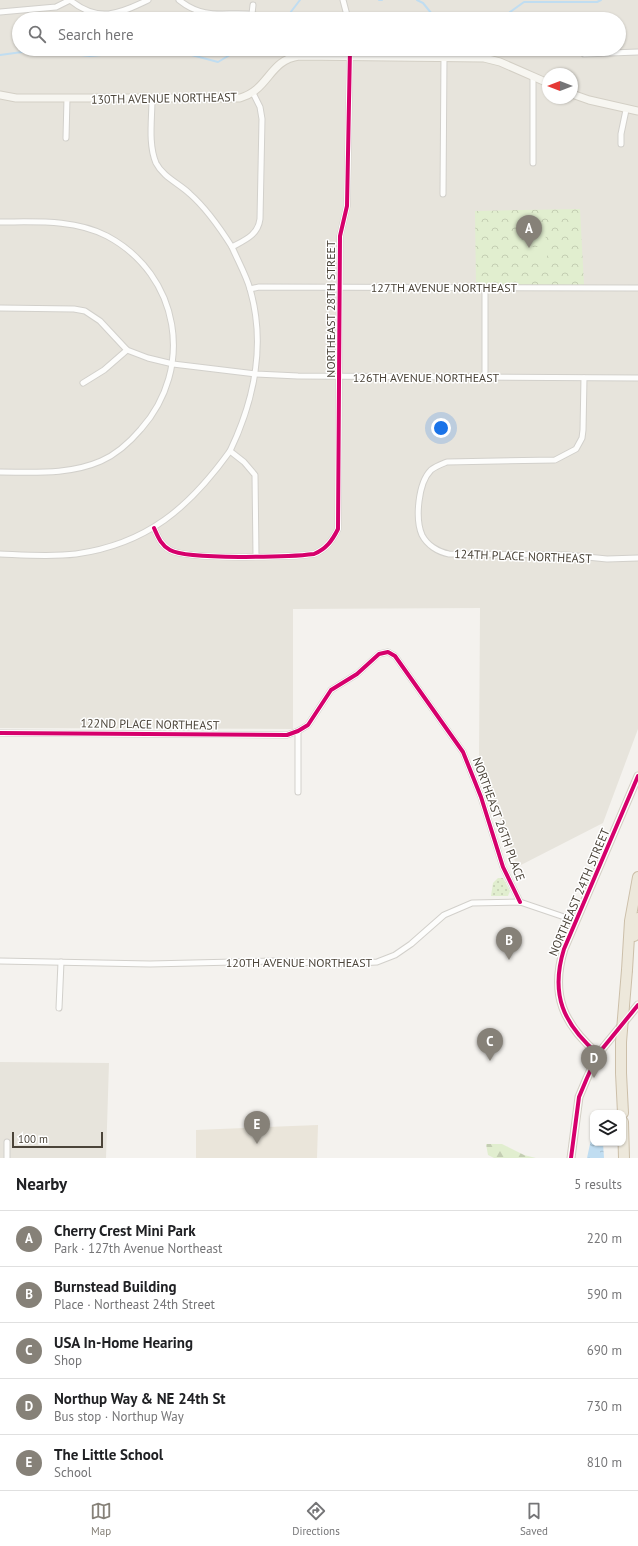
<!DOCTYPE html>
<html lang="en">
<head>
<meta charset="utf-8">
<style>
  :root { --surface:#fff; --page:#f2f2f2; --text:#202124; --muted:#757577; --line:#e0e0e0; --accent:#868178 }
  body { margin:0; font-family:"PT Sans",sans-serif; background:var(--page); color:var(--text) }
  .controls { position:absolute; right:12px; bottom:12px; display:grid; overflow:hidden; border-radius:8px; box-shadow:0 1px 3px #0004 }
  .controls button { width:36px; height:36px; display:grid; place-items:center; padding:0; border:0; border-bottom:1px solid var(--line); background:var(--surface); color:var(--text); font:20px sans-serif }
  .compass { position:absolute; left:542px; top:68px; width:36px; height:36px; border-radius:50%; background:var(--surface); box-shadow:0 1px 3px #0004; rotate:270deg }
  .scale { position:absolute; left:12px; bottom:10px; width:91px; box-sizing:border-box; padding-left:4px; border:2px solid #4b4439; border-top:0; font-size:11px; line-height:14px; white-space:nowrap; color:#4b4439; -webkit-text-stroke:3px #fff; paint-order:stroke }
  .you { position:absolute; left:441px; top:428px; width:14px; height:14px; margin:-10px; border:3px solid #fff; border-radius:50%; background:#1a73e8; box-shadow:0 0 0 6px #1a73e833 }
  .badge { display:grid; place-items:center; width:26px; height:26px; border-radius:50%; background:var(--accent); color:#fff; font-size:13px; font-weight:700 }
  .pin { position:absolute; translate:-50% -33px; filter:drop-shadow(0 1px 2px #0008) }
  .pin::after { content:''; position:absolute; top:21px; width:14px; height:12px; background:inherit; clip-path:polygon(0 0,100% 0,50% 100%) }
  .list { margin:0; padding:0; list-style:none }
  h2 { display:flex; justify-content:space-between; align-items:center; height:52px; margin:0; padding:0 16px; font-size:17px }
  h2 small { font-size:13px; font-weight:400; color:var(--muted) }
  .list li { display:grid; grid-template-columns:26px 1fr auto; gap:12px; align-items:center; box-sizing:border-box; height:56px; padding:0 16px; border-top:1px solid var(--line) }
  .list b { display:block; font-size:15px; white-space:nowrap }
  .list p { margin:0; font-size:13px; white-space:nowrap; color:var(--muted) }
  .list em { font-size:13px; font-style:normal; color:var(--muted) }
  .icon { flex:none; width:22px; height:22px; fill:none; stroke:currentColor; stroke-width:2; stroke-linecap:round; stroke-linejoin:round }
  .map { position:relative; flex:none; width:638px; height:1158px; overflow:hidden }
  .search { position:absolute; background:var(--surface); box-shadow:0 1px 3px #0004; left:12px; right:12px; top:12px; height:44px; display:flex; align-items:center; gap:10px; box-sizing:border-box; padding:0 14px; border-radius:22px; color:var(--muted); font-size:15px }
  .sheet { height:332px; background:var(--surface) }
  nav { display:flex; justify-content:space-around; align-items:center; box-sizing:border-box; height:56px; border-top:1px solid var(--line); background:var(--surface); font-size:11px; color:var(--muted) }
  nav a { display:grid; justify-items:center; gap:2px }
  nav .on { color:var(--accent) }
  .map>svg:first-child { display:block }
  .residential { fill:#e7e4dc; fill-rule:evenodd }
  .education { fill:#eae5da }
  .grass { fill:url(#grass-dots) }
  .forest { fill:url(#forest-firs) }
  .park { fill:url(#park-crowns) }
  .garden { fill:#e1eecf }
  .water { fill:url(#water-ripples) }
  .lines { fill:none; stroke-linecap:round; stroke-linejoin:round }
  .stream { stroke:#c0ddf1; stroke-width:2 }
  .street-casing { stroke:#d2d0cb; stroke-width:7 }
  .secondary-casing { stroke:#d3cfc5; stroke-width:9 }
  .highway-casing { stroke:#ccbfa9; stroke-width:12 }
  .street { stroke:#fdfdfc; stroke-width:5 }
  .secondary { stroke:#f7f6f1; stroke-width:7 }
  .highway { stroke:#ede8db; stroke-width:10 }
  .highway-bridge-casing { stroke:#ccbfa9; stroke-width:12; stroke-linecap:butt }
  .highway-bridge { stroke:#ede8db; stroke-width:10 }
  .cycleway-casing { stroke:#fff; stroke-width:6 }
  .cycleway { stroke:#d6006c; stroke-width:4 }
  .labels { text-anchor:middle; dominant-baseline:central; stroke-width:3; stroke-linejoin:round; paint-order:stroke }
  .street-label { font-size:12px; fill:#4b4439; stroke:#fff }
</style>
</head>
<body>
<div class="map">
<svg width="638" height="1158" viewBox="0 0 638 1158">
  <defs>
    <pattern id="grass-dots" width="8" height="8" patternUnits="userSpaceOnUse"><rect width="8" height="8" fill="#e1eecf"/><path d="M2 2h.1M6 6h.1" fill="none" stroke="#c3cdb2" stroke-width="1.8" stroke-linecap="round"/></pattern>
    <pattern id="forest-firs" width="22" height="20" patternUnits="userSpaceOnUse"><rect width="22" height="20" fill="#e1eecf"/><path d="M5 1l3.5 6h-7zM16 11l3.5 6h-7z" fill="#c3cdb2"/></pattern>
    <pattern id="park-crowns" width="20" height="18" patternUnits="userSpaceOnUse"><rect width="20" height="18" fill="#e1eecf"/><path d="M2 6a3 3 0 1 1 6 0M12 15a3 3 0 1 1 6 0" fill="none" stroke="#c3cdb2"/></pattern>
    <pattern id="water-ripples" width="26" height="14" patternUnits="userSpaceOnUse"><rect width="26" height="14" fill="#c0ddf1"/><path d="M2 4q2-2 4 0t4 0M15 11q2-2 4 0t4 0" fill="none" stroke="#a6bfcf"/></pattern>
  </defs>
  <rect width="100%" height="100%" fill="#f4f2ee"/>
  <g class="residential">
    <path d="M 0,0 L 638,0 L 638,729 L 603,823 L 517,867 L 479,759 L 480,608 L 293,609 L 293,729 L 0,728 ZM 19,19 L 619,19 L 619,49 L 19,49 ZM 548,74 L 572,74 L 572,98 L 548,98 Z"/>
    <path d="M 0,1062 L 109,1063 L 106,1158 L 0,1158 Z"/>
  </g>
  <path class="education" d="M 318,1125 L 317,1158 L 196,1158 L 196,1130 Z"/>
  <path class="grass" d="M 498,878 L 503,878 L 510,891 L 508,896 L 491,896 L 493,883 Z"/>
  <path class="forest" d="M 486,1144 L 502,1144 L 524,1155 L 536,1158 L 494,1158 L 488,1155 Z"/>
  <path class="park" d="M 580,209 L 584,285 L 476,286 L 475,211 Z"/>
  <g class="garden">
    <path d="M 523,231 L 545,231 L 546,241 L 523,241 Z"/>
    <rect x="528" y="247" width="19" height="14"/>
  </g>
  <path class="water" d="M 593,1130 L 593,1143 L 603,1143 L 604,1158 L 587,1158 Z"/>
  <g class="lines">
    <g class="stream">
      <path d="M 379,0 L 382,0"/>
      <path d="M 417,0 L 423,3 L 436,19"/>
      <path d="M 287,17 L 300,0"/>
      <path d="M 493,19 L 506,15 L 524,2 L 597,2 L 601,0"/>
      <path d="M 0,55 L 37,50 L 90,56 L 169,49 L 218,62 L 240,49"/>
    </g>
    <g class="street-casing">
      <g id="street">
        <path d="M 179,0 C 211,26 236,5 267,19"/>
        <path d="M 343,0 L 348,19"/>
        <path d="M 0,12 L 56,7 L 70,0 C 98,23 119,14 148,0"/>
        <path d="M 252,14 L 253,5"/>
        <path d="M 288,49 L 290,57"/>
        <path d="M 584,54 L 638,52"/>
        <path d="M 253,93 L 260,107 L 262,119 L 260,219 C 258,235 245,240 232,247 C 238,261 246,275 250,289 C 266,344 254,401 230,451 L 244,462 L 255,475 L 256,555"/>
        <path d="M 152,99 C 152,119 148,144 156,163 C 163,177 180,184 190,194 C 207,209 220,228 232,247"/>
        <path d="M 66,138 L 67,98"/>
        <path d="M 621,144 L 621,134 L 626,110"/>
        <path d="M 533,163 L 533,76"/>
        <path d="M 443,194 L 444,57"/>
        <path d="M 0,222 C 35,222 74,219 107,236 C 180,275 195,368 141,429 C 130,442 117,454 101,461 C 69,475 34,472 0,472"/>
        <path d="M 250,289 L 259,287 L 638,288"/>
        <path d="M 0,308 L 74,309 L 85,311 L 100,321 L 127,350 L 148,358 L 173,364 L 256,374 L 298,376 L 638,378"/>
        <path d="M 485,378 L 485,287"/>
        <path d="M 584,378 L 583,430 L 582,438 L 576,449 L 555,460 L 447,462 C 442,464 436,466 431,470 C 418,483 415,519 422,535 C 427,545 438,552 449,554 L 567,555 L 607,559 L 638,558"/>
        <path d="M 83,383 L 104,370 L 127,350"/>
        <path d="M 154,528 C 158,537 161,545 170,550 C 187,560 290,557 314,554 C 326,549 332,541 338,529 L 340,236 L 347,206 L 350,49"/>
        <path d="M 0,554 C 25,555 51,557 76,554 C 147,544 189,508 230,451"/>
        <path d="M 0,733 L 287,735 L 298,731 L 308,725 L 331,690 L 357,674 L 379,654 L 388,652 L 395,656 L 463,752 L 481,797 L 503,867 L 520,902"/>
        <path d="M 298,792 L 298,731"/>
        <path d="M 0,961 L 150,964 L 273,961 L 339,964 L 377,962 L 395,955 L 411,944 L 444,915 L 472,903 L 520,902 L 576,921"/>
        <path d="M 59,1008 L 61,962"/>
        <path d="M 7,1158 L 7,1142"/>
      </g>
    </g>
    <g class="secondary-casing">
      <g id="secondary">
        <path d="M 572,94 L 589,100 L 638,111"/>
        <path d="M 0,95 L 16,98 L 240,98 C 269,90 269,60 299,56 L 484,58 L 500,62 L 548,83"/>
        <path d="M 598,1054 C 563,1024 550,994 564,949 L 638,776"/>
        <path d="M 571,1158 L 579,1097 L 587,1078 L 598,1054 L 638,1005"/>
      </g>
    </g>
    <g class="highway-casing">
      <g id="highway">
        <path d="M 634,936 L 638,918"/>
        <path d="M 627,970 L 630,921 L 638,877"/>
        <path d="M 621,1073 L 623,1113"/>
        <path d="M 623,1122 L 624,1158"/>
      </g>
    </g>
    <use href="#street" class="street"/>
    <use href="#secondary" class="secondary"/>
    <use href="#highway" class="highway"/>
    <g class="highway-bridge-casing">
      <path id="highway-bridge" d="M 621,1073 L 621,1042 L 627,970"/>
    </g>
    <use href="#highway-bridge" class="highway-bridge"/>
    <g class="cycleway-casing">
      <g id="cycleway">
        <path d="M 154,528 C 158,537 161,545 170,550 C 187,560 290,557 314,554 C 326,549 332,541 338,529 L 340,236 L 347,206 L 350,49"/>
        <path d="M 0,733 L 287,735 L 298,731 L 308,725 L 331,690 L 357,674 L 379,654 L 388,652 L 395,656 L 463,752 L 481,797 L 503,867 L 520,902"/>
        <path d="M 598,1054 C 563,1024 550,994 564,949 L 638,776"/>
        <path d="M 571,1158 L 579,1097 L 587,1078 L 598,1054 L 638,1005"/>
      </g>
    </g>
    <use href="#cycleway" class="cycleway"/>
  </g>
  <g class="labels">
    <g class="street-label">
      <text transform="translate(164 98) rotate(-1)">130TH AVENUE NORTHEAST</text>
      <text x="444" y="287">127TH AVENUE NORTHEAST</text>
      <text transform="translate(330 309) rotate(-90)">NORTHEAST 28TH STREET</text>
      <text x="426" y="377">126TH AVENUE NORTHEAST</text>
      <text transform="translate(523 556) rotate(2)">124TH PLACE NORTHEAST</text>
      <text transform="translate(150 724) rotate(1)">122ND PLACE NORTHEAST</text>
      <text transform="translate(499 819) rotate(70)">NORTHEAST 26TH PLACE</text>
      <text transform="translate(579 892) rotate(-67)">NORTHEAST 24TH STREET</text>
      <text x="299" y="962">120TH AVENUE NORTHEAST</text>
    </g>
  </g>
</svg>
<div class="controls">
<button><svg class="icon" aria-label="layers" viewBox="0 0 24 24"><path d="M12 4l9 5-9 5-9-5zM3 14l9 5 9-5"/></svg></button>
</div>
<svg class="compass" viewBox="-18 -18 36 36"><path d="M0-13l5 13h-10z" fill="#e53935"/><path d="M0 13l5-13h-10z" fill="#757577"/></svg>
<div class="scale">100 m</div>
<div class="you"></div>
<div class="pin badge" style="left:529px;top:248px">A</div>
<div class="pin badge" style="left:509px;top:960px">B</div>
<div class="pin badge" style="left:490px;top:1061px">C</div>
<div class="pin badge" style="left:594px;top:1078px">D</div>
<div class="pin badge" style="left:257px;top:1144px">E</div>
<div class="search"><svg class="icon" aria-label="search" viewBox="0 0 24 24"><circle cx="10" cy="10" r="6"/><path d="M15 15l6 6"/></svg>Search here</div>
</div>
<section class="sheet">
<h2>Nearby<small>5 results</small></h2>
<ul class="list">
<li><span class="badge">A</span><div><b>Cherry Crest Mini Park</b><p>Park · 127th Avenue Northeast</p></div><em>220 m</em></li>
<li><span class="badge">B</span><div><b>Burnstead Building</b><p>Place · Northeast 24th Street</p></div><em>590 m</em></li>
<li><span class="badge">C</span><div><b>USA In-Home Hearing</b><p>Shop</p></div><em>690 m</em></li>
<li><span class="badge">D</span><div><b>Northup Way &amp; NE 24th St</b><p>Bus stop · Northup Way</p></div><em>730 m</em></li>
<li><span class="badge">E</span><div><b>The Little School</b><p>School</p></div><em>810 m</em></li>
</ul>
</section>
<nav>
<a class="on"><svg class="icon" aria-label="map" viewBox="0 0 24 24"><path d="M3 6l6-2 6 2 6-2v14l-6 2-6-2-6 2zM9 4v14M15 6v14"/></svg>Map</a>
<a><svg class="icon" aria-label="directions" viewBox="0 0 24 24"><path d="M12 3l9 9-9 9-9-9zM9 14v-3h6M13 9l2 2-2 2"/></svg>Directions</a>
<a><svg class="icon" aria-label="saved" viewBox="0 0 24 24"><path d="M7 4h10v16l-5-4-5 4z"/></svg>Saved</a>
</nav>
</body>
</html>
